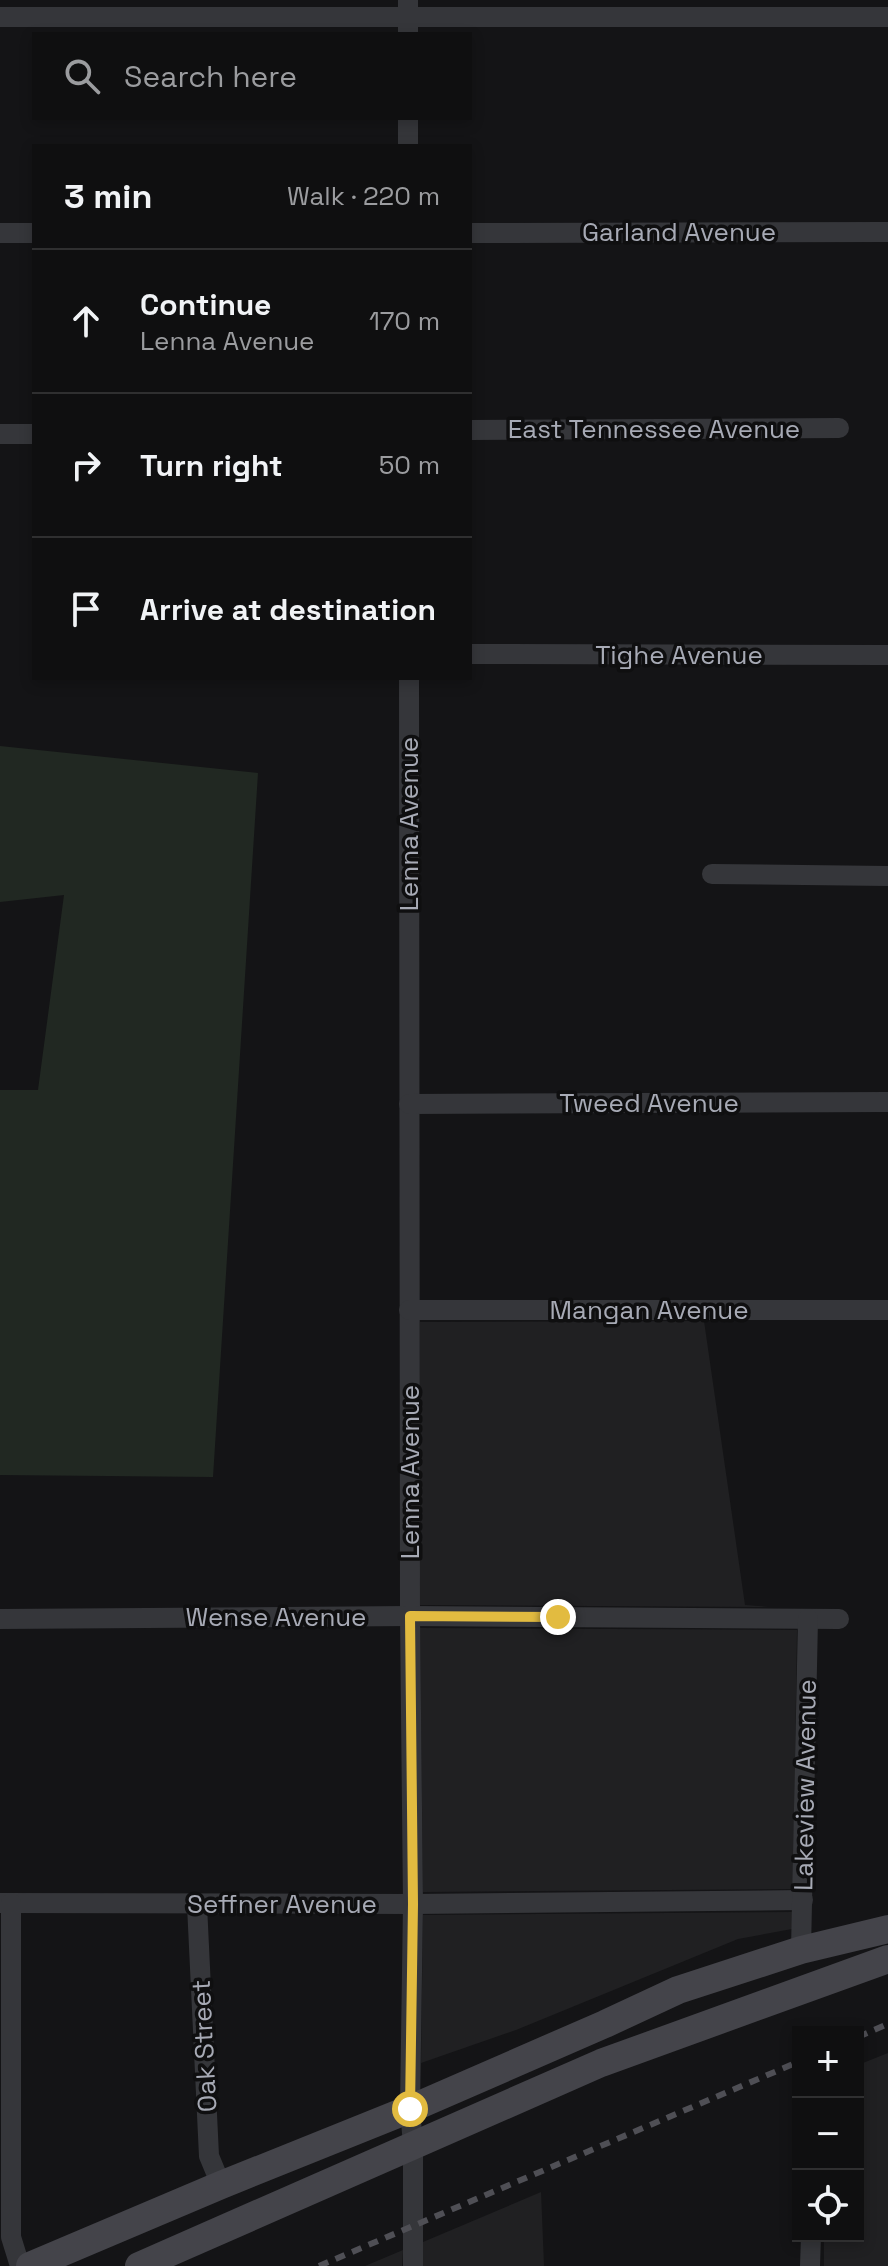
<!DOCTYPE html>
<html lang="en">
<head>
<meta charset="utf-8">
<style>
  :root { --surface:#0f0f10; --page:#181819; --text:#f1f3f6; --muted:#9b9c9f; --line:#2f2f30 }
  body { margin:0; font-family:"Space Grotesk",sans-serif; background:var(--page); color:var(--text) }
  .controls { position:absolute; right:24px; bottom:24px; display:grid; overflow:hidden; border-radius:0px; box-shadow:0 4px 12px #0003 }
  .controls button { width:72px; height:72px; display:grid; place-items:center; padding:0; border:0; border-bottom:2px solid var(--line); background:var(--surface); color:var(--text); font:40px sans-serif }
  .stop { position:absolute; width:24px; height:24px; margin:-18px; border:6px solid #e2bb40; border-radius:50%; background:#fff }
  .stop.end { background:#e2bb40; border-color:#fff; box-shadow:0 2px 8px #0008 }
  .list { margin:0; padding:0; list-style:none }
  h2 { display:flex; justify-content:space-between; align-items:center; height:104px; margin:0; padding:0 32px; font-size:34px }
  h2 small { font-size:26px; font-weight:400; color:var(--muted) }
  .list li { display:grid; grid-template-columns:52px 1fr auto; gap:24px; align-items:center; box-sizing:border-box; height:144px; padding:0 32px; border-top:2px solid var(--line) }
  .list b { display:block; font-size:30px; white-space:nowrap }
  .list p { margin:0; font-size:26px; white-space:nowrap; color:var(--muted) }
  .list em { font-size:26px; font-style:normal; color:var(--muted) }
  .icon { flex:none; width:44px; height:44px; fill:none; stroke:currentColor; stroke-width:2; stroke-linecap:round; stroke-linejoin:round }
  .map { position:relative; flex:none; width:888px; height:2266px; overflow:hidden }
  .search { position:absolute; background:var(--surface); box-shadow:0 4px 12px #0003; left:32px; top:32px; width:440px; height:88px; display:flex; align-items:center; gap:20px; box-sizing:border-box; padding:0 28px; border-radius:0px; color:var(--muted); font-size:30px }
  .panel { position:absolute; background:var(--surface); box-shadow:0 4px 12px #0003; left:32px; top:144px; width:440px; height:536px; border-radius:0px }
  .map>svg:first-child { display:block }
  .built { fill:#202022 }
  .green { fill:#212822 }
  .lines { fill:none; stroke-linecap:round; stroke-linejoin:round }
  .street { stroke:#35363a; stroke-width:20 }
  .secondary { stroke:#44444a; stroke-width:28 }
  .rail { stroke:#4f4f55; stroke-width:6; stroke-dasharray:10 8; stroke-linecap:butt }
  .route { stroke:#e2bb40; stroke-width:10 }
  .labels { text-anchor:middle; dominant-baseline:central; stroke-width:7; stroke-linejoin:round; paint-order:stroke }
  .street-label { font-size:26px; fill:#a7aab5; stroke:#0f0f10 }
</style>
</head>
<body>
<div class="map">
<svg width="888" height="2266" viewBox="0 0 888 2266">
  <rect width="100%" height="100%" fill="#141416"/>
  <g class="built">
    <path d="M 704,1321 L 745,1605 L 769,1607 L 420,1605 L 420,1322 Z"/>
    <path d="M 420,1628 L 797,1630 L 793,1889 L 423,1892 Z"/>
    <path d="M 793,1912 L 792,1929 L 738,1939 L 516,2030 L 421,2063 L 423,1915 Z"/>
    <path d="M 888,2053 L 888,2266 L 824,2266 L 824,2236 L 858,2236 L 858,2065 Z"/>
    <path d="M 541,2192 L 544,2266 L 423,2266 L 423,2242 Z"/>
    <path d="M 403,2250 L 402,2266 L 365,2266 Z"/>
  </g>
  <path class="green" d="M 0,746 L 258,773 L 213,1477 L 0,1475 L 0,1090 L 38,1090 L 64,895 L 0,902 Z"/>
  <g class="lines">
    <g class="street">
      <path d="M 408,0 L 408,34"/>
      <path d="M 0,17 L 888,17"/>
      <path d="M 408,118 L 408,146"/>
      <path d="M 0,233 L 34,233"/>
      <path d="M 470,233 L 888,232"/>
      <path d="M 470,430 L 839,428"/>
      <path d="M 0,434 L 34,434"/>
      <path d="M 470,654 L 888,655"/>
      <path d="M 409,678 L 410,1616 L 413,1904 L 410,2109 L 413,2145 L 413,2266"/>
      <path d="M 712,874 L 888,876"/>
      <path d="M 409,1104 L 888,1102"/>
      <path d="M 409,1310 L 888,1310"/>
      <path d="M 0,1619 L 410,1616 L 839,1619"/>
      <path d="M 0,1903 L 413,1904 L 803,1900"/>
      <path d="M 11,1903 L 11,2237 L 20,2266"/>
      <path d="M 197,1905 L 209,2156 L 221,2185"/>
      <path d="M 801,1950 L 808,1619"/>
      <path d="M 810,2266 L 811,2236"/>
    </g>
    <g class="secondary">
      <path d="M 30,2266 L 221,2185 L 410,2109 L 605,2024 L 678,1990 L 801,1950 L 888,1929"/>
      <path d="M 139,2266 L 601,2063 L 888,1959"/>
    </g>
    <g class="rail">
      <path d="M 858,2037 L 888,2024"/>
      <path d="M 319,2266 L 798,2062"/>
    </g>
  </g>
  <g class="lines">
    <path class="route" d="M 410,2109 L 413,1904 L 410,1616 L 558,1617"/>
  </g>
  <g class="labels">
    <g class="street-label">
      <text x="679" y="232">Garland Avenue</text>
      <text x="654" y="429">East Tennessee Avenue</text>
      <text x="679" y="655">Tighe Avenue</text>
      <text transform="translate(409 824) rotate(-90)">Lenna Avenue</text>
      <text x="649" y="1103">Tweed Avenue</text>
      <text x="649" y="1310">Mangan Avenue</text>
      <text transform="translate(410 1472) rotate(-90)">Lenna Avenue</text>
      <text x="276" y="1617">Wense Avenue</text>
      <text transform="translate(805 1785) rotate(-89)">Lakeview Avenue</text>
      <text x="282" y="1904">Seffner Avenue</text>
      <text transform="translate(204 2046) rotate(-93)">Oak Street</text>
    </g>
  </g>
</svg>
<div class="controls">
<button>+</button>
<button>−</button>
<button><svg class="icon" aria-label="locate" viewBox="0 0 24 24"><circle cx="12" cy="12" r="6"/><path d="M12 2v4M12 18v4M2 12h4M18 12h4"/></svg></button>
</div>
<div class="stop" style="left:410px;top:2109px"></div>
<div class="stop end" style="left:558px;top:1617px"></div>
<div class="search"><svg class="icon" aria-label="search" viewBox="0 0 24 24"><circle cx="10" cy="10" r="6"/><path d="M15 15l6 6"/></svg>Search here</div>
<section class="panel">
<h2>3 min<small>Walk · 220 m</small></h2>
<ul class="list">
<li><svg class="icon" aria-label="ahead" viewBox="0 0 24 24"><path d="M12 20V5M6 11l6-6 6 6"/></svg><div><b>Continue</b><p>Lenna Avenue</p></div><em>170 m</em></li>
<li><svg class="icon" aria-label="right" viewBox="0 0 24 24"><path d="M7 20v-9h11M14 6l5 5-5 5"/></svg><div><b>Turn right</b></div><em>50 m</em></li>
<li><svg class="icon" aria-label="arrive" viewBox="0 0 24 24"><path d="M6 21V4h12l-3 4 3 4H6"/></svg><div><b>Arrive at destination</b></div></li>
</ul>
</section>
</div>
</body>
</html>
